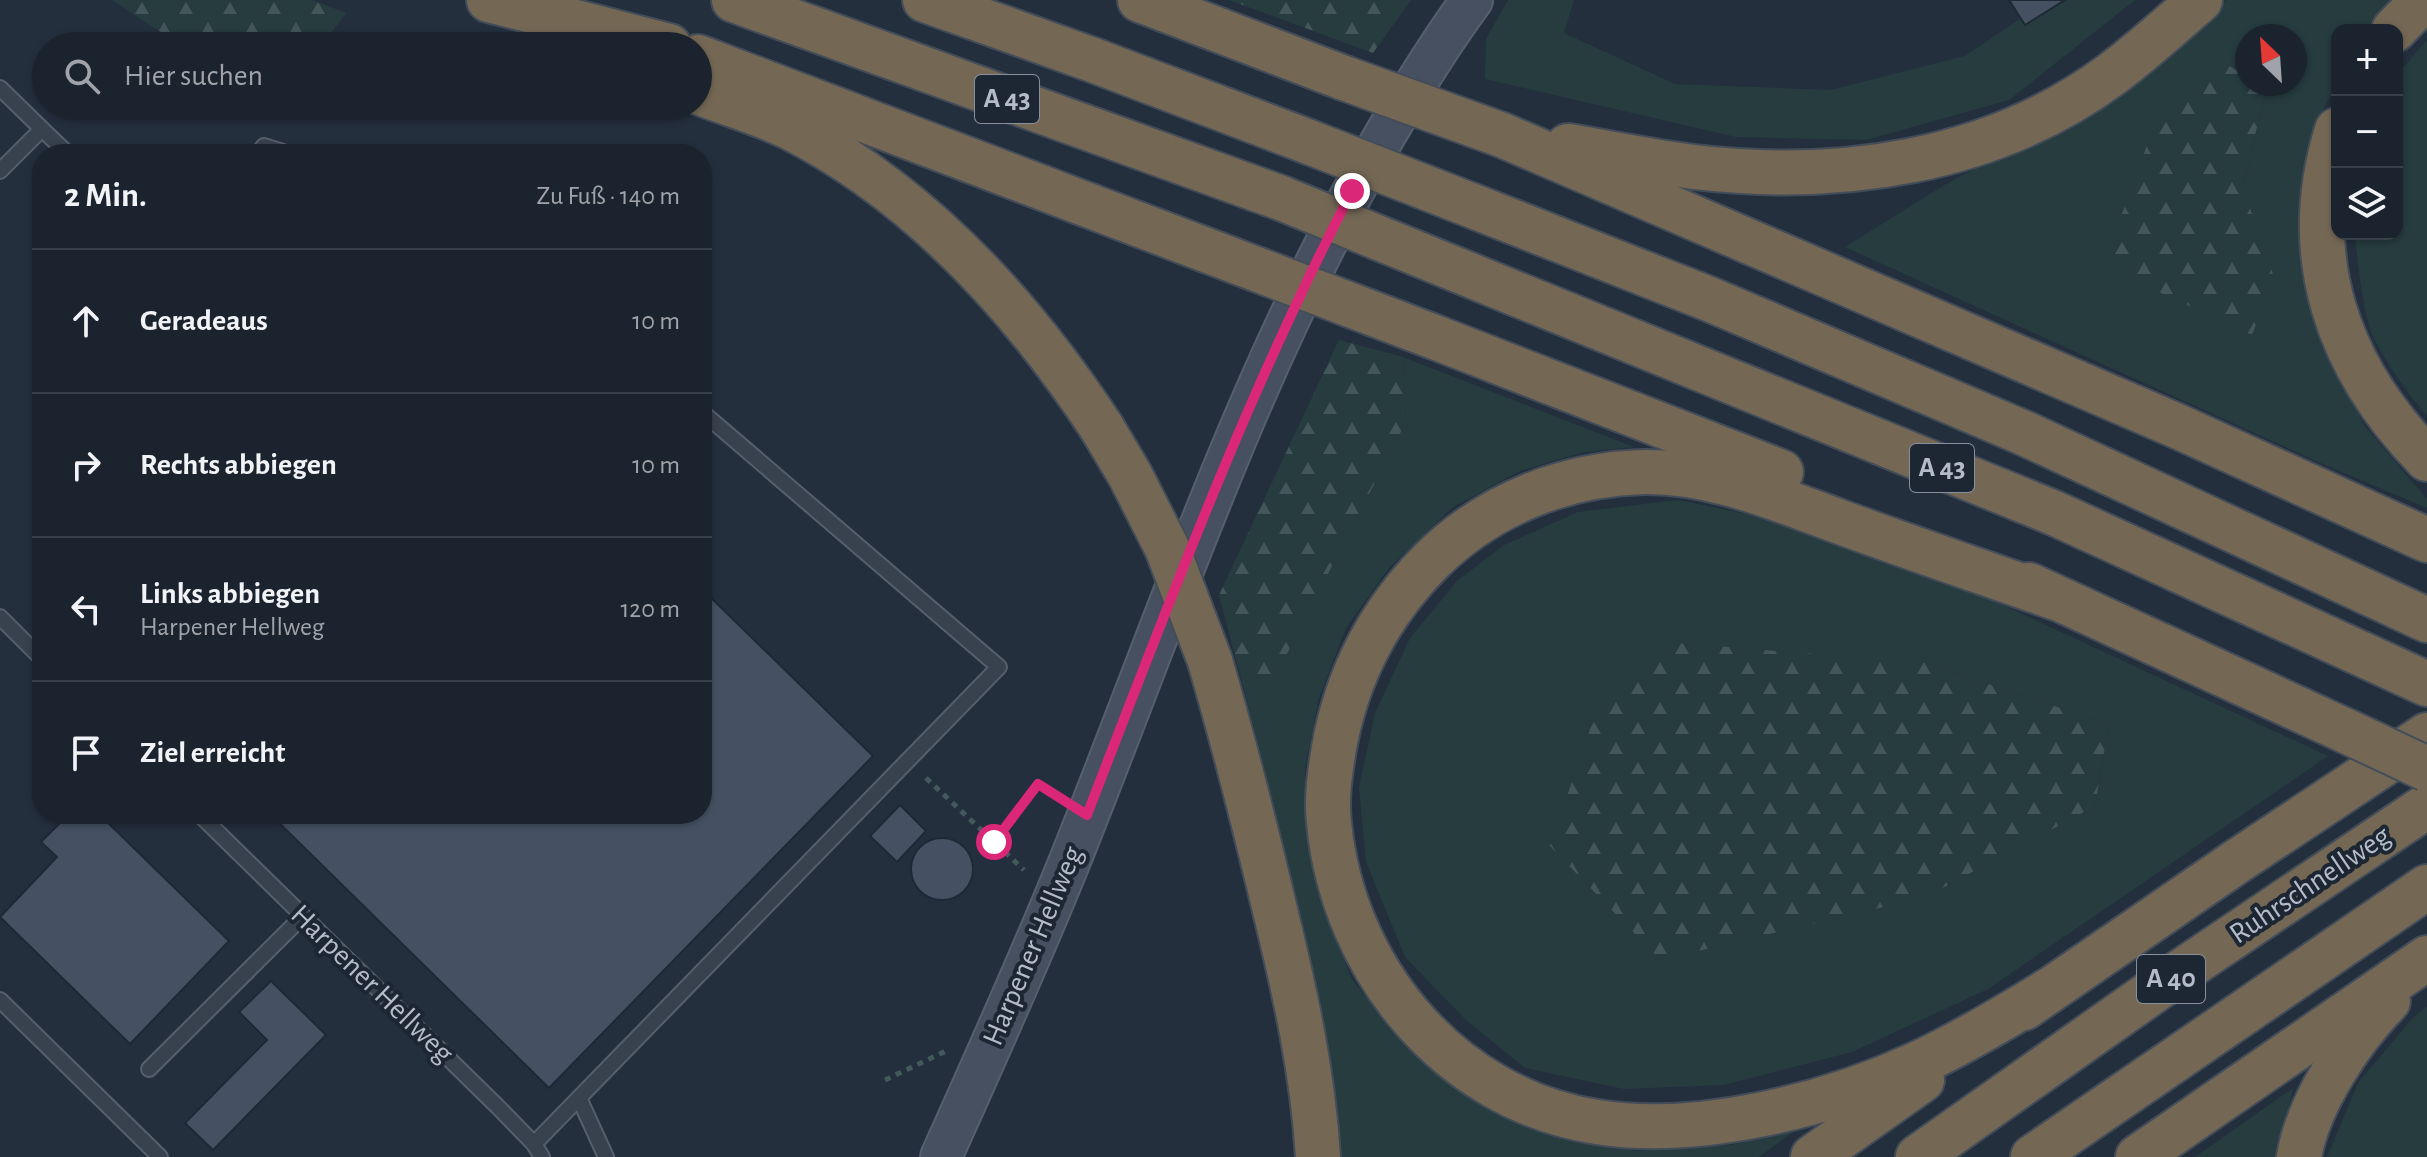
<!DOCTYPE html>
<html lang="de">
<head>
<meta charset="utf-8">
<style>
  :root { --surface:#1b232e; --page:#242b36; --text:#f1f3f6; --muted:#a0a4aa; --line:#39404a }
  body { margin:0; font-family:"Alegreya Sans",sans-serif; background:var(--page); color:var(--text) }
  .controls { position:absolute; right:24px; top:24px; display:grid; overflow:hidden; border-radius:16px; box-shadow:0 2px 6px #0004 }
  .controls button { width:72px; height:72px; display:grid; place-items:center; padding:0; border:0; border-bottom:2px solid var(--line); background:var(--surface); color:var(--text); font:40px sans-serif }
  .compass { position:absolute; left:2235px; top:24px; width:72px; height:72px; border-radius:50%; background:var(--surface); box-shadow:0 2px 6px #0004; rotate:335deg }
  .stop { position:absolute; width:24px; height:24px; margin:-18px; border:6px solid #db2777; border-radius:50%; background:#fff }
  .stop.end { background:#db2777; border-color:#fff; box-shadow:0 2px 8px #0008 }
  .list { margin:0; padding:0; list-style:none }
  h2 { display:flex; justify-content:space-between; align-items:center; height:104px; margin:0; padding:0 32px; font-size:34px }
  h2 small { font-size:26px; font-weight:400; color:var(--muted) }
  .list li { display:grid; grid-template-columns:52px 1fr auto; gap:24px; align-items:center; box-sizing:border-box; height:144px; padding:0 32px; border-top:2px solid var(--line) }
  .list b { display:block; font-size:30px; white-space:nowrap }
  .list p { margin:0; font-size:26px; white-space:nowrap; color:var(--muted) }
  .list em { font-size:26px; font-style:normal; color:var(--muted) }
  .icon { flex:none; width:44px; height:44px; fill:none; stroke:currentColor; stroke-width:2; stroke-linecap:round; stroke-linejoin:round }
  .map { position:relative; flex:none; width:2427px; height:1157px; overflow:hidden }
  .search { position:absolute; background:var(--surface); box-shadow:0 2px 6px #0004; left:32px; top:32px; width:680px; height:88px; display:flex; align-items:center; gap:20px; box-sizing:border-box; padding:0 28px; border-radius:44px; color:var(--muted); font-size:30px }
  .panel { position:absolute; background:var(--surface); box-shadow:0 2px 6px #0004; left:32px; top:144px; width:680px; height:680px; border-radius:32px }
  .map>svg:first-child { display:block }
  .green { fill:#263c3f; fill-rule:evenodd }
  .forest { fill:url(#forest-firs) }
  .building { fill:#455162; stroke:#1f2835; stroke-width:2 }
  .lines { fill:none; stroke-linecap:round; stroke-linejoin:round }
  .lane-casing { stroke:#565f6c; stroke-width:18 }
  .secondary-casing { stroke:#565f6c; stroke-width:44 }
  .highway-casing { stroke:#434c59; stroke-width:48 }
  .path { stroke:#44595c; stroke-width:5; stroke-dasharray:6 6; stroke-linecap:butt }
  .lane { stroke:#38414e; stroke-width:14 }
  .secondary { stroke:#465061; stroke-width:40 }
  .highway { stroke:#746855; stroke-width:44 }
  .highway-bridge-casing { stroke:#434c59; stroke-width:48; stroke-linecap:butt }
  .highway-bridge { stroke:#746855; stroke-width:44 }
  .route { stroke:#db2777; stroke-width:10 }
  .labels { text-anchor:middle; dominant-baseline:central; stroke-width:8; stroke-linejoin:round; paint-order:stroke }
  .shield { fill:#1d2633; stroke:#878f9c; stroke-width:2 }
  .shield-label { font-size:28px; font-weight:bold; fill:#b4bcc9 }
  .street-label { font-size:30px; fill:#b4bcc9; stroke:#1d2633 }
</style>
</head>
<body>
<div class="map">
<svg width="2427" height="1157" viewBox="0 0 2427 1157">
  <defs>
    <pattern id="forest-firs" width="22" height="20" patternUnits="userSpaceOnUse" patternTransform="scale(2)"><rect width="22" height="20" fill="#263c3f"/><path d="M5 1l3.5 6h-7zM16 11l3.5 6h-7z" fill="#435659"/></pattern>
  </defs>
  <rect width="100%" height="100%" fill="#242f3e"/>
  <g class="green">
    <path d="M 1508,0 L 1574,0 L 1564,33 L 1675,84 L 1830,90 L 1965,56 L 2048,0 L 2135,0 L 2009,100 L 1866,140 L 1736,137 L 1485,79 L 1486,39 Z"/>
    <path d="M 2226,0 L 2398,0 L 2371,30 L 2337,30 L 2337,82 L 2314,128 L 2304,199 L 2328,353 L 2364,425 L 2427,499 L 2427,508 L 2318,462 L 1845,247 L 1946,184 L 2084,112 ZM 2247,36 L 2295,36 L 2295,84 L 2259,84 L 2266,89 L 2243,188 L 2230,66 L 2247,77 Z"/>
    <path d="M 2427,40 L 2427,415 C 2411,399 2380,354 2371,332 C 2364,312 2356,256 2355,234 L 2397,234 L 2397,75 Z"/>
    <path d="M 1403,357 L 1634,447 L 1584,452 L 1520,471 L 1453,507 L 1389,568 L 1346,628 L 1319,698 L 1305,768 L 1308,844 L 1324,905 L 1351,978 L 1405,1046 L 1487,1107 L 1552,1133 L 1636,1151 L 1732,1145 L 1805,1123 L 1759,1157 L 1342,1157 L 1328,1045 L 1295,924 L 1266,774 L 1238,667 L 1262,684 L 1406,422 Z"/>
    <path d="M 1678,500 L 1747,514 L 1891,553 L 2328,756 L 1988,989 L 1852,1052 L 1723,1085 L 1624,1089 L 1525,1068 L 1466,1020 L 1405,957 L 1366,862 L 1359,787 L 1375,713 L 1410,638 L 1457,581 L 1504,545 L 1578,512 ZM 1925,663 L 2109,724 L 2095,806 Z"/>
    <path d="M 2427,1006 L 2427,1157 L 2327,1157 L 2358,1083 L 2411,1020 Z"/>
    <path d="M 2293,1088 L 2278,1157 L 2195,1157 Z"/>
  </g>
  <g class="forest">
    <path d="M 112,0 L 312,0 L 346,13 L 321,46 L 182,46 Z"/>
    <path d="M 1229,0 L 1411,0 L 1373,53 Z"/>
    <path d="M 2230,66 L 2247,77 L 2247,84 L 2259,84 L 2266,88 L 2243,188 L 2274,277 L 2252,335 L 2103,266 L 2155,123 Z"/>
    <path d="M 1339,340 L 1403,357 L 1406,422 L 1275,677 L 1262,684 L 1238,667 L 1219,595 Z"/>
    <path d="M 1667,642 L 1925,663 L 2109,724 L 2095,806 L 1926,897 L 1660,960 L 1550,846 L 1593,720 Z"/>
  </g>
  <g class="building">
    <path d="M 2009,0 L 2065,0 L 2025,25 Z"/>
    <path d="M 702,589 L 873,756 L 549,1088 L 270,814 L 702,814 Z"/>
    <path d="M 900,805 L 926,831 L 897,862 L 870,836 Z"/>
    <path d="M 69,814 L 99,814 L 229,941 L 130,1044 L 0,917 L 57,857 L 41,842 Z"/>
    <circle cx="942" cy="869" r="31"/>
    <path d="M 271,981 L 326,1035 L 213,1150 L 185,1123 L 267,1040 L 239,1012 Z"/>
  </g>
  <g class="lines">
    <g class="lane-casing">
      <g id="lane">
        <path d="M 0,88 L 42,129 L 0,171"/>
        <path d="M 42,129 L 68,154"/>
        <path d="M 257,154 L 264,146 L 290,154"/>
        <path d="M 0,617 L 42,659"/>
        <path d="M 199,814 L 498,1107 L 534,1144 L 542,1157"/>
        <path d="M 0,1000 L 160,1157"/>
        <path d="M 149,1069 L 303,916"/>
        <path d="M 579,1098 L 606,1157"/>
        <path d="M 534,1144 L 999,667 L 702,412"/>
      </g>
    </g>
    <g class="secondary-casing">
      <path id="secondary" d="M 941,1157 C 985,1059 1029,962 1069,863 C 1168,617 1250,365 1385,135 C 1412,89 1440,43 1472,0"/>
    </g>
    <g class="highway-casing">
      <g id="highway">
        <path d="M 489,0 L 669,46"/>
        <path d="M 734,0 L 1281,198"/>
        <path d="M 925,0 L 1093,60 L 1309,142"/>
        <path d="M 1140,0 L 1344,78"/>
        <path d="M 2394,30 L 2423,0"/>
        <path d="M 698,57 L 1256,269"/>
        <path d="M 698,92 C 728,104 760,113 789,127 C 919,193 1023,308 1102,428"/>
        <path d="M 2337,130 C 2298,256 2337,367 2427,459"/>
        <path d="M 1502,135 L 2177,426 L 2427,540"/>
        <path d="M 1568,146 C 1610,153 1652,162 1694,167 C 1839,184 1992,163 2112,74 C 2143,51 2171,25 2200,0"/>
        <path d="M 1478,208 L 1709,299 L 2024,433 L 2427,620"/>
        <path d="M 1455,269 L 2054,513 L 2427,684"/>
        <path d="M 1437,338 L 1781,472"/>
        <path d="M 2029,585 L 2346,731"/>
        <path d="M 1210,661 C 1234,743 1255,826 1275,910 C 1295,992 1313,1073 1318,1157"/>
        <path d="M 2048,991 C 2006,1017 1962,1043 1917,1064 C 1825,1106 1697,1138 1597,1122 C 1449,1099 1343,969 1329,823 C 1326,798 1330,772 1334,748 C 1347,674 1379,613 1432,560 C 1489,504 1565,474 1644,472 C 1714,471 1779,500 1843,523 C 1914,549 1985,573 2056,598"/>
        <path d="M 2024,1008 L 2236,862 L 2427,735"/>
        <path d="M 1813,1157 L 1922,1080"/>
        <path d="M 1918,1157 L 2176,975 L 2427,806"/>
        <path d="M 2033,1157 L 2427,887"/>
        <path d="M 2138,1157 L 2427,958"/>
        <path d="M 2299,1157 C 2308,1103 2350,1040 2388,1001"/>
      </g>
    </g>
    <g class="path">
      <path d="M 926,778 L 1024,870"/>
      <path d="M 994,842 L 1038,784 L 1057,796"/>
      <path d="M 885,1080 L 946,1051"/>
    </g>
    <use href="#lane" class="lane"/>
    <use href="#secondary" class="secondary"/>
    <use href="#highway" class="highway"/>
    <g class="highway-bridge-casing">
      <g id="highway-bridge">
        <path d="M 1344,78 L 1502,135"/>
        <path d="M 1309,142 L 1478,208"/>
        <path d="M 1281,198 L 1455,269"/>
        <path d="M 1256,269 L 1437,338"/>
        <path d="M 1102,428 L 1130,475 L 1167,548 L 1210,661"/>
        <path d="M 2346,731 L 2427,769"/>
      </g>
    </g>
    <use href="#highway-bridge" class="highway-bridge"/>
  </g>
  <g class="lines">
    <path class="route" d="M 994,842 L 1038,784 L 1087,815 C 1169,603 1247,393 1352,191"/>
  </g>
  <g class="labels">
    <g class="shield">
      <rect x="975" y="75" width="64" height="48" rx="6"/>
      <rect x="1910" y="444" width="64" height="48" rx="6"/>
      <rect x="2137" y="955" width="68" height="48" rx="6"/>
    </g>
    <g class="shield-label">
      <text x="1007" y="99">A 43</text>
      <text x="1942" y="468">A 43</text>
      <text x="2171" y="979">A 40</text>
    </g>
    <g class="street-label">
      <text transform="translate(2310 885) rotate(-34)">Ruhrschnellweg</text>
      <text transform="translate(1033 946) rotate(-67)">Harpener Hellweg</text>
      <text transform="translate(372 984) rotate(44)">Harpener Hellweg</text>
    </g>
  </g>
</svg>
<div class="controls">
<button>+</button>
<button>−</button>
<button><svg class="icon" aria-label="layers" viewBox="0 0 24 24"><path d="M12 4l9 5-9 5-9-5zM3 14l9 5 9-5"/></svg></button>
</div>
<svg class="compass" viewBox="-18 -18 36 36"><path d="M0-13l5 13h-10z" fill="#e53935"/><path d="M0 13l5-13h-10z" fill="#a0a4aa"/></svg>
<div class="stop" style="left:994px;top:842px"></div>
<div class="stop end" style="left:1352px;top:191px"></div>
<div class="search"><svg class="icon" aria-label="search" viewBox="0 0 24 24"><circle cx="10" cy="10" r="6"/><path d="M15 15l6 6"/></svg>Hier suchen</div>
<section class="panel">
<h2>2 Min.<small>Zu Fuß · 140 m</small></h2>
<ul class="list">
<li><svg class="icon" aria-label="ahead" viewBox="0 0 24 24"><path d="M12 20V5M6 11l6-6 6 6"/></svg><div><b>Geradeaus</b></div><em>10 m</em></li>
<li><svg class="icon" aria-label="right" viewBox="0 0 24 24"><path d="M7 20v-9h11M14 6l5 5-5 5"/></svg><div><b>Rechts abbiegen</b></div><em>10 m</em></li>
<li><svg class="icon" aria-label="left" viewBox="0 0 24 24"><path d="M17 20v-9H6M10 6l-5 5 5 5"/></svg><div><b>Links abbiegen</b><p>Harpener Hellweg</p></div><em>120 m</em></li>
<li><svg class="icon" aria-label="arrive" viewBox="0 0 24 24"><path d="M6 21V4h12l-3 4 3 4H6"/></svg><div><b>Ziel erreicht</b></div></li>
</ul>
</section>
</div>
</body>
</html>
